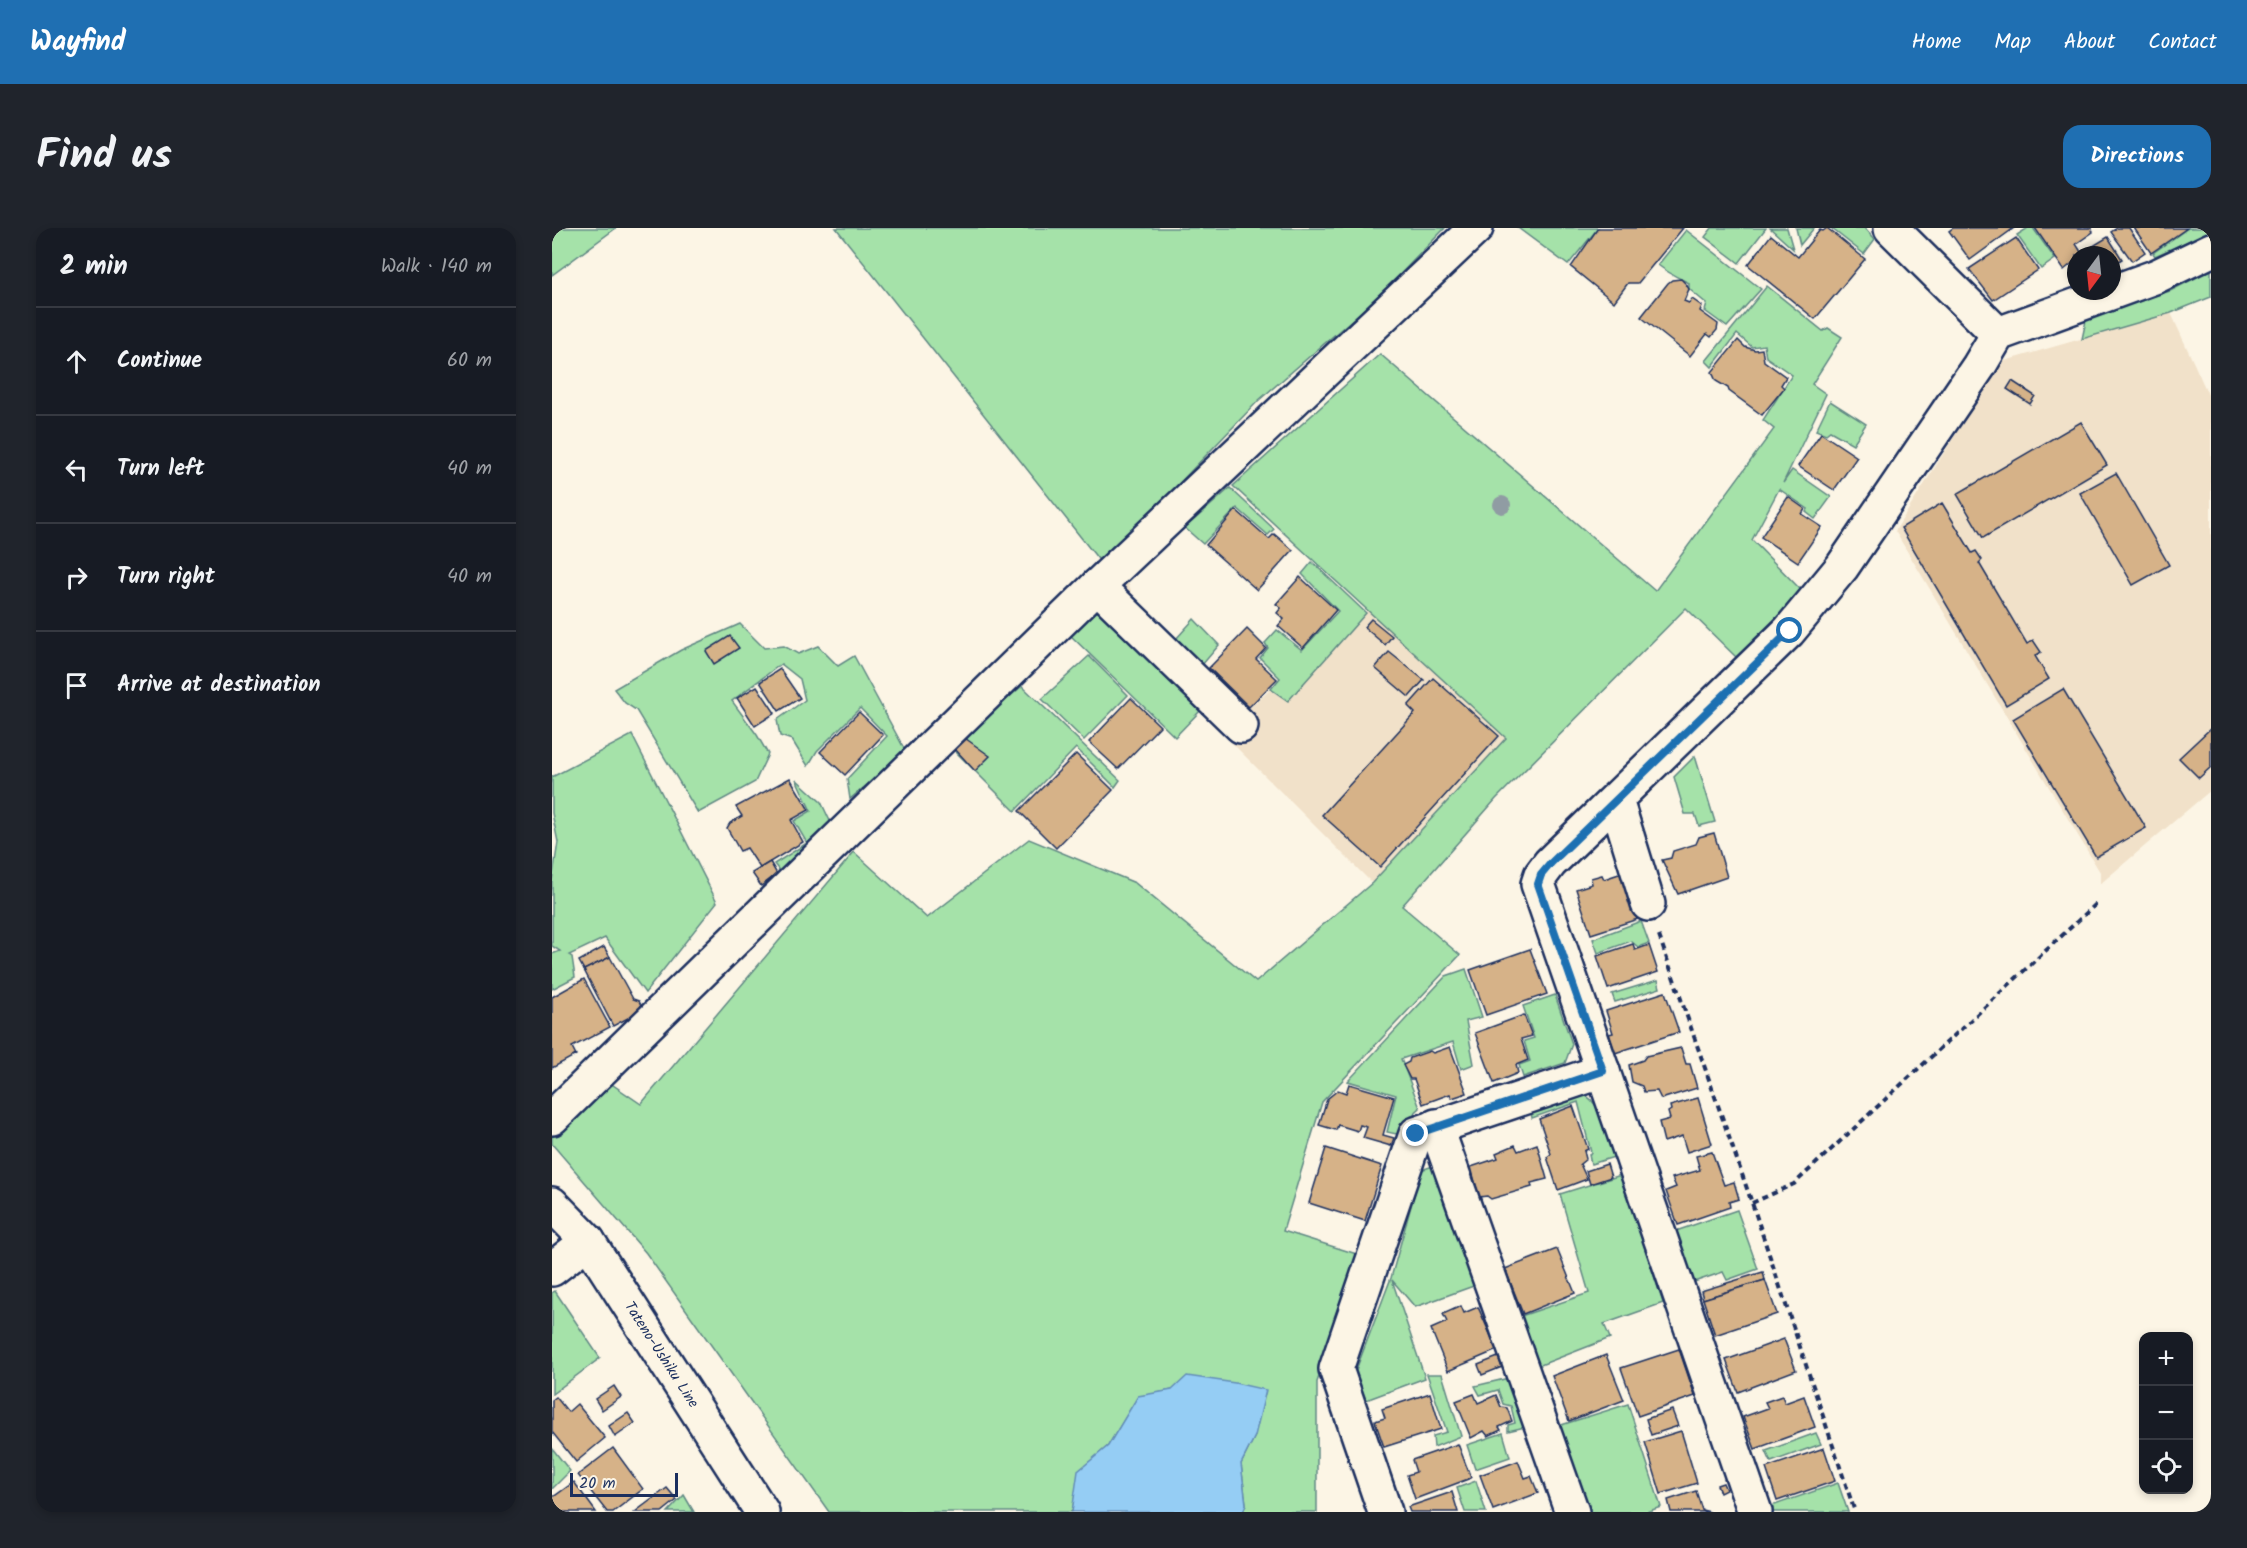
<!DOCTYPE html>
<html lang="en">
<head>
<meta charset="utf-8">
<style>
  :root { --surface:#171b24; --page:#20242c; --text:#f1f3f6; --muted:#9ea1a6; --line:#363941; --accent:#1f6fb2 }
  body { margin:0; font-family:Kalam,sans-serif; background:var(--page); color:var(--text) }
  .controls { position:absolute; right:18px; bottom:18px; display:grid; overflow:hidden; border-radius:12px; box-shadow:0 3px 9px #0003 }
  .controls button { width:54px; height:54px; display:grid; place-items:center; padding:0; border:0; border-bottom:2px solid var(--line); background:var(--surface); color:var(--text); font:30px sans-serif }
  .compass { position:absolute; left:1515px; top:18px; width:54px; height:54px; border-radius:50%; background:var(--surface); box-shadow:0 3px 9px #0003; rotate:195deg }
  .scale { position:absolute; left:18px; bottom:15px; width:108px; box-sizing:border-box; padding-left:6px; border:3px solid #1b2f5e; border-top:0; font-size:16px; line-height:21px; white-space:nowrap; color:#1b2f5e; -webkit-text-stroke:4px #fcf5e5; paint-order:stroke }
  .stop { position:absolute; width:18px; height:18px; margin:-14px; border:4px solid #1f6fb2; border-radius:50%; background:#fff }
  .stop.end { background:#1f6fb2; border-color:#fff; box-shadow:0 2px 6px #0008 }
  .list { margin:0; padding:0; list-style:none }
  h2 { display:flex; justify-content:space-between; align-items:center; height:78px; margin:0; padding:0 24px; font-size:26px }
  h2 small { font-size:20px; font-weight:400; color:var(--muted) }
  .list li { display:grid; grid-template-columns:39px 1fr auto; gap:18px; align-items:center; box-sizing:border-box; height:108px; padding:0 24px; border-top:2px solid var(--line) }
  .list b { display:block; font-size:22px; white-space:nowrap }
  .list em { font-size:20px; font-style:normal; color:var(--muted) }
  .icon { flex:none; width:33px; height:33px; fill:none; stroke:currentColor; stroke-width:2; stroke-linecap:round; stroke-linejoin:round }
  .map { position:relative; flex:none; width:1659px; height:1284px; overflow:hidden; border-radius:18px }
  header { display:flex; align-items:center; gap:36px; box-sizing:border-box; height:84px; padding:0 30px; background:var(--accent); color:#fff }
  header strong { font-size:28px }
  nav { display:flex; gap:33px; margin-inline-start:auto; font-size:21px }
  .intro { display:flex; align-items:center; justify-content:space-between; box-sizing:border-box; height:144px; padding:0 36px }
  h1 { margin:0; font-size:42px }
  .button { padding:15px 27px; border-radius:18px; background:var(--accent); color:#fff; font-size:21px; font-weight:700 }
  main { display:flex; gap:36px; padding:0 36px }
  aside { flex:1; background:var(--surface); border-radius:18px; box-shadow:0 3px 9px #0003 }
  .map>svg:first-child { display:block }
  .built { fill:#f1e1c9 }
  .green { fill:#a5e2a9; stroke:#608884; stroke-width:1.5 }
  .water { fill:#95cdf4; stroke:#648eb8; stroke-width:1.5 }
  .building { fill:#d6b288; stroke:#1b2f5e; stroke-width:1.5 }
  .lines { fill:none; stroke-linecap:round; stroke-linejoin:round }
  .minor-casing { stroke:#1b2f5e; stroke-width:38 }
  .major-casing { stroke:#1b2f5e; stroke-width:38 }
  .path { stroke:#1b2f5e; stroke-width:4; stroke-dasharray:6 4.5; stroke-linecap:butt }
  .minor { stroke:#fcf5e5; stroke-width:33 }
  .major { stroke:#fcf5e5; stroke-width:33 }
  .tree { fill:#909ca3 }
  .route { stroke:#1f6fb2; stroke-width:8 }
  .labels { text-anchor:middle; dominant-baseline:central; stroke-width:4.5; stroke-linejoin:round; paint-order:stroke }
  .street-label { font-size:15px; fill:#1b2f5e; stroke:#fcf5e5 }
</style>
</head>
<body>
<header>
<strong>Wayfind</strong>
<nav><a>Home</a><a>Map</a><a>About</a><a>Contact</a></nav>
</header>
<div class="intro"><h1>Find us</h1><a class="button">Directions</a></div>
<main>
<aside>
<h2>2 min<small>Walk · 140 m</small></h2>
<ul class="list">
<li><svg class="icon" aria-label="ahead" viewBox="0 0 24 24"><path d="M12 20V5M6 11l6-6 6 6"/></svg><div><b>Continue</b></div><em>60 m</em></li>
<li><svg class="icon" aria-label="left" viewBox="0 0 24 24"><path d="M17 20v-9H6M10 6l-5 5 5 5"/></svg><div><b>Turn left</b></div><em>40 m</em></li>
<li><svg class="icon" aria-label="right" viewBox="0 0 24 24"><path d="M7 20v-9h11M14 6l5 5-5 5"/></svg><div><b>Turn right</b></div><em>40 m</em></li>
<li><svg class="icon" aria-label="arrive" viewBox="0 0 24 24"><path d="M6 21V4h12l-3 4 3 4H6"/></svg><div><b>Arrive at destination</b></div></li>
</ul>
</aside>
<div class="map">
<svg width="1659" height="1284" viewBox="0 0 1659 1284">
  <rect width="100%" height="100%" fill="#fcf5e5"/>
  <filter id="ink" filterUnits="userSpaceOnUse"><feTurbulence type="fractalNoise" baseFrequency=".0167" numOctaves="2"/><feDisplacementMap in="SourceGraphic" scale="12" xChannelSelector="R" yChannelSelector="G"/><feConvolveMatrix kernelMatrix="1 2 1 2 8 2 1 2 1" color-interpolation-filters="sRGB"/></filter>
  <g filter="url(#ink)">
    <g class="built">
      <path d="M 1619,85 L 1659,173 L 1659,562 L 1548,656 L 1548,644 L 1343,303 L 1449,134 Z"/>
      <path d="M 575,350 L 584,379 L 695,482 L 719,461 L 735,473 L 816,382 L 955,510 L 820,655 L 544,379 Z"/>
    </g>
    <g class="green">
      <path d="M 0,0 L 64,0 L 0,47 Z"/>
      <path d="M 284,0 L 893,0 L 825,70 L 706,173 L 550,336 Z"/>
      <path d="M 966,0 L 1046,0 L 1016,37 Z"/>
      <path d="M 1160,0 L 1214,0 L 1187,35 L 1153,9 Z"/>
      <path d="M 1218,0 L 1235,0 L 1241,21 Z"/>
      <path d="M 1244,0 L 1262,0 L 1248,17 Z"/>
      <path d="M 1279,0 L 1313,0 L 1323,11 L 1312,26 Z"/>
      <path d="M 1476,0 L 1481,0 L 1503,31 L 1489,41 L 1465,7 Z"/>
      <path d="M 1636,0 L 1659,0 L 1659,3 L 1603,28 L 1601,25 Z"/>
      <path d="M 1134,2 L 1209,61 L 1175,99 L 1153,83 L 1155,76 L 1137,61 L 1137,55 C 1125,49 1116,45 1106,37 Z"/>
      <path d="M 1659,42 L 1659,69 L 1619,85 L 1530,111 L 1535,88 L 1618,63 Z"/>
      <path d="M 1215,58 L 1271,103 L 1276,100 L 1290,109 L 1260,156 L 1274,166 L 1231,255 L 1240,242 L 1279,269 L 1263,291 L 1254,284 L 1256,281 L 1227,261 L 1200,312 L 1250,363 L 1185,430 L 1134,380 L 944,571 L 850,678 L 908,727 L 770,874 L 731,1003 L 808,1027 L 765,1154 L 765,1284 L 691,1284 L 694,1276 L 689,1236 L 703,1208 L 620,1162 L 586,1169 L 556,1218 L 527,1243 L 520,1284 L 277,1284 L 94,1025 L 0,916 L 0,905 L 58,855 L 89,876 L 302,624 L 375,690 L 477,611 L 583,655 L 704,754 L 820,655 L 954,510 L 681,258 L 828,126 L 1103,363 L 1222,201 L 1211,192 L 1240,147 L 1214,129 L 1212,117 L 1200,119 L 1185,106 L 1160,139 L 1154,133 Z"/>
      <path d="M 1278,173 L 1314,196 L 1301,216 L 1278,203 L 1274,206 L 1264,202 Z"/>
      <path d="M 678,260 L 722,301 L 716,307 L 685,280 L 651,316 L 633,300 Z"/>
      <path d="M 760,334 L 814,385 L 736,473 L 719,461 L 728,450 L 708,430 L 716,420 L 713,415 L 725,402 L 750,422 L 786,383 L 750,346 Z"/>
      <path d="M 544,379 L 648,483 L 623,509 L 518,407 Z"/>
      <path d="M 642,391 L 667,417 L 650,437 L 624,411 Z"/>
      <path d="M 188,396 L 212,420 L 232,418 L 246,426 L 266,418 L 286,438 L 302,428 L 354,524 L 298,571 L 295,551 L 335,508 L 308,480 L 265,523 L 256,538 L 240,512 L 228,508 L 225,492 L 253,472 L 248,451 L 229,436 L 180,473 L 205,507 L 216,526 L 203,554 L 146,585 L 84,482 L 73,475 L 62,461 L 129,422 Z"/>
      <path d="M 537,428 L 576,467 L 532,512 L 490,471 Z"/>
      <path d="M 470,458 L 568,552 L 563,559 L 524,520 L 463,583 L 399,519 Z"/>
      <path d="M 80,507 L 165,674 L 93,765 L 53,710 L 17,727 L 20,729 L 23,749 L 0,761 L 0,726 L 8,723 L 0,718 L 0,654 L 6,614 L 0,585 L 0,549 Z"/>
      <path d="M 1143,528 L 1163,594 L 1147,598 L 1143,586 L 1133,586 L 1122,549 Z"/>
      <path d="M 244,551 L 269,574 L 279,595 L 229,645 L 222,636 L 255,615 L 242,593 L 259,583 Z"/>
      <path d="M 1089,693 L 1097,715 L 1086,719 L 1079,713 L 1046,725 L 1041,711 Z"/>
      <path d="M 914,741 L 930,789 L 914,793 L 922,836 L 909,841 L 901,814 L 849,831 L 868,880 L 855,892 L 849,907 L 835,904 L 844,867 L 796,853 L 894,748 Z"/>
      <path d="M 1106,752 L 1108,760 L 1063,774 L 1060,766 Z"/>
      <path d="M 1003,767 L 1020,816 L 1013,835 L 971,849 L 967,837 L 978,833 L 972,813 L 982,810 L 971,778 Z"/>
      <path d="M 1028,865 C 1050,871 1055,909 1062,929 L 1039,936 L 1037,927 L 1039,924 L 1026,874 L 980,890 L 979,884 Z"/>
      <path d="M 884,937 L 927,1056 L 863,1079 L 840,1052 L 873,1150 L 814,1172 L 802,1147 L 839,1050 L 869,942 Z"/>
      <path d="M 1069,947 L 1111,1075 L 1052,1096 L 1058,1110 L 986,1138 L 969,1088 L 1037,1065 L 1008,966 Z"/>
      <path d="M 1185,982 L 1206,1041 L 1175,1052 L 1171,1044 L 1142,1054 L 1124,1003 Z"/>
      <path d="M 3,1063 L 48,1130 L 0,1166 L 0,1065 Z"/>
      <path d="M 875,1146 L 890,1146 L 909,1208 L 882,1219 L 881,1208 L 895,1204 Z"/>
      <path d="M 957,1150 L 973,1199 L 956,1203 L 956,1197 L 963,1195 L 959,1178 L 951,1176 L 946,1162 L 928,1167 L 923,1158 Z"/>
      <path d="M 1076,1176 L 1109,1279 L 1094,1284 L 1034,1284 L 1006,1198 Z"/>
      <path d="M 951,1205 L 958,1229 L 923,1241 L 915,1217 Z"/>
      <path d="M 1264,1205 L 1269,1216 L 1219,1234 L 1214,1223 Z"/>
      <path d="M 0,1220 L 18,1243 L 0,1261 Z"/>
      <path d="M 924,1253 L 934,1284 L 913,1284 L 905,1260 Z"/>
      <path d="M 1286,1255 L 1296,1284 L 1219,1284 L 1217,1279 Z"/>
      <path d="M 132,1267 L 142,1284 L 116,1284 Z"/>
    </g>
    <path class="water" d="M 635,1148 L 683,1155 L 714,1162 L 703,1208 L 689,1236 L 694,1276 L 691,1284 L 520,1284 L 526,1243 L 556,1218 L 586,1168 L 620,1162 Z"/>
    <g class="building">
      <path d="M 1046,0 L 1131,0 L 1086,55 L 1076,55 L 1062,74 L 1019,39 Z"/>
      <path d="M 1275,0 L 1313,31 L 1263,91 L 1196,37 L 1219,7 L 1246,29 L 1268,2 L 1271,3 Z"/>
      <path d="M 1401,0 L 1462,0 L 1418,32 L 1397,3 Z"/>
      <path d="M 1483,0 L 1539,0 L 1541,4 L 1524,16 L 1531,27 L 1524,27 L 1524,32 L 1512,42 Z"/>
      <path d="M 1565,0 L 1577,0 L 1593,24 L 1580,33 L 1559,4 Z"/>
      <path d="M 1582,0 L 1635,0 L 1599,25 Z"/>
      <path d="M 1556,9 L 1570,31 L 1560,37 L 1560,27 L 1536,27 L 1533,23 Z"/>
      <path d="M 1464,10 L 1486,42 L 1441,72 L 1417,41 Z"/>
      <path d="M 1129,51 L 1134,56 L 1137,61 L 1132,73 L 1137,75 L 1140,71 L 1150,78 L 1148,83 L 1166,96 L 1165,102 L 1159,109 L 1155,106 L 1138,128 L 1089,89 L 1116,55 L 1120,52 Z"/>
      <path d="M 1186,112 L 1193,119 L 1203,122 L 1210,121 L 1212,133 L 1234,149 L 1229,157 L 1232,160 L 1210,187 L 1177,163 L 1176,160 L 1164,153 L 1160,144 Z"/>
      <path d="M 1460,153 L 1483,168 L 1478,176 L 1455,161 Z"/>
      <path d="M 1529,194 L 1555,237 L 1431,310 L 1405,266 Z"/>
      <path d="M 1269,205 L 1305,229 L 1282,262 L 1246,238 Z"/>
      <path d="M 1564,245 L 1617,337 L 1581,357 L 1528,265 Z"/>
      <path d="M 1236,269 L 1253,281 L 1250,286 L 1270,299 L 1246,334 L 1209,309 Z"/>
      <path d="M 1390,275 L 1420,325 L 1424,323 L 1430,332 L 1427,335 L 1475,416 L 1481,412 L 1489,424 L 1483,428 L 1497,451 L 1454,477 L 1349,300 Z"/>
      <path d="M 684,282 L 717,311 L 722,306 L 741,322 L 705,362 L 654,317 Z"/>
      <path d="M 748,349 L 784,382 L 751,420 L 726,398 L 732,391 L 725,385 L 729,380 L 724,376 Z"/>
      <path d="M 819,391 L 840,408 L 833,417 L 812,399 Z"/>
      <path d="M 695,401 L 714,420 L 704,431 L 725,451 L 697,479 L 657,440 Z"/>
      <path d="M 178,408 L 187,420 L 162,436 L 154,423 Z"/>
      <path d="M 837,424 L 872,452 L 857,469 L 823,440 Z"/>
      <path d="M 228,441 L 248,470 L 227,483 L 208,454 Z"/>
      <path d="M 881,450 L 947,508 L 828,639 L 770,587 L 863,485 L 856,478 Z"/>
      <path d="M 205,458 L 223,485 L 203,498 L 185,470 Z"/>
      <path d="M 1511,461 L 1594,600 L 1544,629 L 1461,491 Z"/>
      <path d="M 579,470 L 608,498 L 566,541 L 537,514 Z"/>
      <path d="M 307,484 L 331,507 L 293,547 L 268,524 Z"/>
      <path d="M 1659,500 L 1659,539 L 1647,550 L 1627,530 Z"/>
      <path d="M 410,508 L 438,528 L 423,543 L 403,521 Z"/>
      <path d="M 524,526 L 561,562 L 504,620 L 467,583 Z"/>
      <path d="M 238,550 L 257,582 L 239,592 L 251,614 L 208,640 L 195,620 L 188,623 L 175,600 L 178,595 L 190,588 L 184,579 Z"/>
      <path d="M 1162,605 L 1175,649 L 1126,666 L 1110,632 L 1119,630 L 1121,623 L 1144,616 L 1147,609 Z"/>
      <path d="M 218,634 L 225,646 L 209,658 L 200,645 Z"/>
      <path d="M 1073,644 L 1089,690 L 1039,706 L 1024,661 L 1040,656 L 1039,650 L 1050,647 L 1052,651 Z"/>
      <path d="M 1081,716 L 1083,722 L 1097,717 L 1106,744 L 1056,761 L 1045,728 Z"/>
      <path d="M 52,719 L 58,729 L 32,742 L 27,733 Z"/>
      <path d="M 978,721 L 995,766 L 934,787 L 918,742 Z"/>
      <path d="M 58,729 L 81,771 L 87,773 L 91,782 L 61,798 L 32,742 Z"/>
      <path d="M 32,751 L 58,799 L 20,819 L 24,827 L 0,840 L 0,769 Z"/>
      <path d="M 1113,764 L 1127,804 L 1063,825 L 1057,806 L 1061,805 L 1054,783 Z"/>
      <path d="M 972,787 L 980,808 L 969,811 L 976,832 L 964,837 L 966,845 L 942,855 L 923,805 Z"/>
      <path d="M 898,819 L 915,865 L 900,870 L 898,866 L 871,876 L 862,851 L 858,851 L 851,837 L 857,834 L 858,830 L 878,823 L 881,825 Z"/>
      <path d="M 1129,820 L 1134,836 L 1138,836 L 1145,860 L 1109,871 L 1105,863 L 1092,864 L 1090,858 L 1080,854 L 1077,837 L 1091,832 L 1094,828 Z"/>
      <path d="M 797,856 L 842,869 L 831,907 L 842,910 L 839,918 L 811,910 L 815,899 L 808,897 L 806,903 L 786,897 L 784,902 L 767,897 L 775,871 L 786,862 L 794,865 Z"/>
      <path d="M 1146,870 L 1160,916 L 1135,924 L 1130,908 L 1112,914 L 1107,894 L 1118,891 L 1116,884 L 1119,882 L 1118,878 Z"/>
      <path d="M 1021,878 L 1036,921 L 1032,923 L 1034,931 L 1028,936 L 1035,951 L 1006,962 L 995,929 L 999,926 L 987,891 Z"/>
      <path d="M 985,916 L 995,951 L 979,955 L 980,959 L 939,971 L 935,968 L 927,969 L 919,939 L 946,930 L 944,925 L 963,917 L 966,923 Z"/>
      <path d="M 774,920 L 830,938 L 813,993 L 757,975 Z"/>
      <path d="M 1160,924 L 1172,957 L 1182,954 L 1187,971 L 1177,974 L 1178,979 L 1126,997 L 1114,963 L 1124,959 L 1120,950 L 1148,942 L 1144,928 Z"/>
      <path d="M 1055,936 L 1059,949 L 1038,956 L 1034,943 Z"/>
      <path d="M 1005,1021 L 1023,1065 L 971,1086 L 953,1041 Z"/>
      <path d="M 1211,1044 L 1213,1052 L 1151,1071 L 1149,1063 Z"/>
      <path d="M 1213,1052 L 1225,1086 L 1163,1107 L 1151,1071 Z"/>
      <path d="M 909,1078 L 912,1085 L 926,1079 L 945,1122 L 896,1143 L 879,1101 L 895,1094 L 891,1086 Z"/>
      <path d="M 1232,1111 L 1244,1142 L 1186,1164 L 1174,1132 Z"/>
      <path d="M 1127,1121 L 1143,1168 L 1086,1188 L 1069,1140 Z"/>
      <path d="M 1054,1127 L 1072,1172 L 1017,1193 L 1000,1148 Z"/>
      <path d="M 946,1129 L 950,1139 L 930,1147 L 926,1137 Z"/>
      <path d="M 62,1158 L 69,1169 L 50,1182 L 43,1171 Z"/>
      <path d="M 878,1165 L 889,1201 L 832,1219 L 823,1193 L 833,1190 L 830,1181 Z"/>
      <path d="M 922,1166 L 926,1175 L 944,1167 L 949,1179 L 955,1180 L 960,1193 L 947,1199 L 949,1202 L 936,1208 L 932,1203 L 919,1210 L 904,1173 Z"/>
      <path d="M 1230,1168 L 1233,1175 L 1252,1168 L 1263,1199 L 1203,1221 L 1191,1189 L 1216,1180 L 1213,1174 Z"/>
      <path d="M 4,1169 L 16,1184 L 25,1176 L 53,1210 L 24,1234 L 0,1204 L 0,1172 Z"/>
      <path d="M 1120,1182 L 1126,1198 L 1099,1207 L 1094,1191 Z"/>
      <path d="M 76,1185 L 83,1195 L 63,1209 L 57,1198 Z"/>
      <path d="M 1129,1203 L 1145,1255 L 1109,1266 L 1093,1214 Z"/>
      <path d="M 906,1216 L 919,1250 L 863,1271 L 855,1247 L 864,1244 L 860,1232 Z"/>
      <path d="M 61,1220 L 91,1261 L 61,1284 L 55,1284 L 26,1247 Z"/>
      <path d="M 1272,1220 L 1283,1253 L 1225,1273 L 1214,1240 Z"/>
      <path d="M 966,1233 L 973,1250 L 979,1248 L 986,1265 L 941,1282 L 928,1247 Z"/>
      <path d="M 22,1254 L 44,1284 L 0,1284 L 0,1270 Z"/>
      <path d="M 1171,1255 L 1174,1262 L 1168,1265 L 1165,1257 Z"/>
      <path d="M 115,1260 L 125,1272 L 110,1284 L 83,1284 Z"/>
      <path d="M 1144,1263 L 1150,1282 L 1158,1284 L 1119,1284 L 1116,1272 Z"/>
      <path d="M 900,1264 L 906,1284 L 858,1284 L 856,1279 Z"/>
    </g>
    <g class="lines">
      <g class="minor-casing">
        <g id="minor">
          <path d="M 1339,0 L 1446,106"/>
          <path d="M 545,358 L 689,498"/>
          <path d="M 1064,572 L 1096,676"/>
          <path d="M 0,890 L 545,358 L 924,0"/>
          <path d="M 884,898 L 1020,1284"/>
          <path d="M 0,1041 L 36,1013"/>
          <path d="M 833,1284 L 784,1141 L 864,906 L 1051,843"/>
          <path d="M 1203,1284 L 986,656 L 989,647 L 998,635 L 1237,403 L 1290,339 L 1427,138 L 1446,106 L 1605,48 L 1659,22"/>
        </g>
      </g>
      <g class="major-casing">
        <path id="major" d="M 0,976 L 36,1013 L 210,1284"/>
      </g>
      <g class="path">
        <path d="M 1107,708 L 1200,975 L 1303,1284"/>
        <path d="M 1200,975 L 1242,956 L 1544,676"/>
      </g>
      <use href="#minor" class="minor"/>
      <use href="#major" class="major"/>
    </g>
    <circle class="tree" cx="950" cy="277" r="9"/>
  </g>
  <g class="lines" filter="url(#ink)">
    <path class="route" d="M 864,906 L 1051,843 L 986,656 L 989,647 L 999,635 L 1238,403"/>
  </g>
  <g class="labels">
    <g class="street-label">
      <text transform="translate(109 1127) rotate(57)">Tateno-Ushiku Line</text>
    </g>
  </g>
</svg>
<div class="controls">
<button>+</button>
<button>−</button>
<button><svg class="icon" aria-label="locate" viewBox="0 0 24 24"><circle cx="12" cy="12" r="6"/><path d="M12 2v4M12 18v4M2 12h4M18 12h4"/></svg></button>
</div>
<svg class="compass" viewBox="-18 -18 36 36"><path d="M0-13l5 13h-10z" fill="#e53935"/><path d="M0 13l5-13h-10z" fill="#9ea1a6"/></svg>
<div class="scale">20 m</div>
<div class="stop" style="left:1238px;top:403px"></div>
<div class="stop end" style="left:864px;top:906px"></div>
</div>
</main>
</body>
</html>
